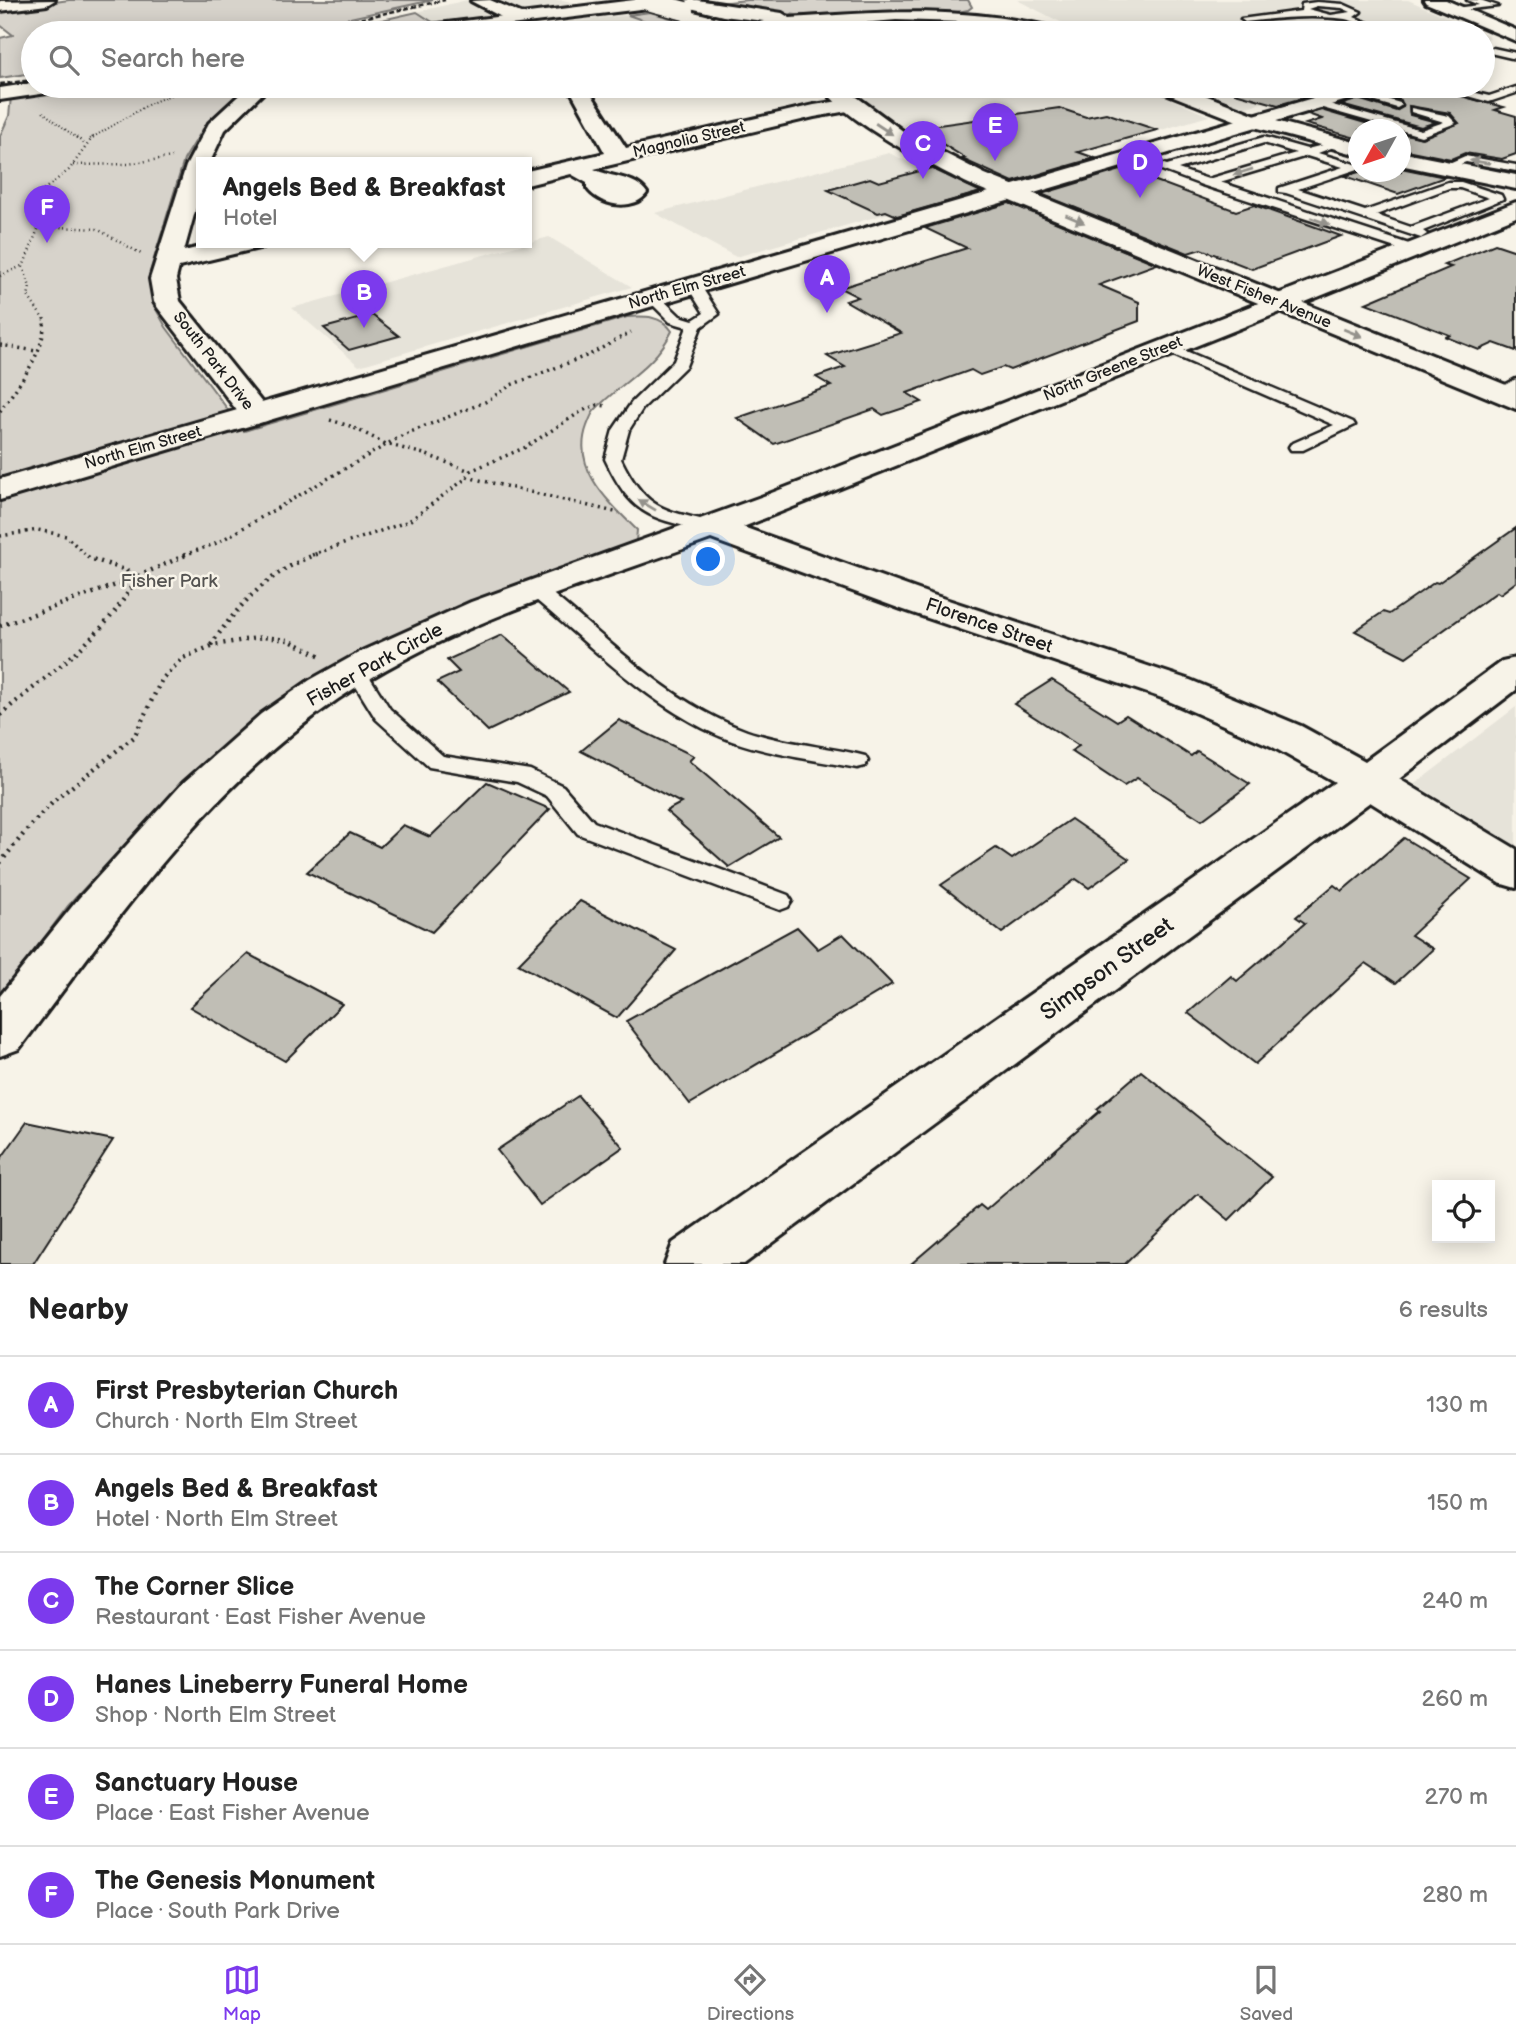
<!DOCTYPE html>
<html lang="en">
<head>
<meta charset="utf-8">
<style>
  :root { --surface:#fff; --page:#f6f6f6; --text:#222; --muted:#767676; --line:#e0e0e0; --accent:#7c3aed }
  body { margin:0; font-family:"Balsamiq Sans",sans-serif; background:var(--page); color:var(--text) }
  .controls { position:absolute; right:21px; bottom:21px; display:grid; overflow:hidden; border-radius:0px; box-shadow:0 4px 18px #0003 }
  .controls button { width:63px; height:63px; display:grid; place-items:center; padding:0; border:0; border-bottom:2px solid var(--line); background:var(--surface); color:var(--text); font:35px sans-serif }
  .compass { position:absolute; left:1348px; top:119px; width:63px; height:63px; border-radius:50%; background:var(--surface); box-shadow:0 4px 18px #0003; rotate:230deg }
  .you { position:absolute; left:709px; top:560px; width:24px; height:24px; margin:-18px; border:5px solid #fff; border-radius:50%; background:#1a73e8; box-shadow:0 0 0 10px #1a73e833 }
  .badge { display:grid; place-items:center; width:46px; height:46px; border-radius:50%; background:var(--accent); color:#fff; font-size:23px; font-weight:700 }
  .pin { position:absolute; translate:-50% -58px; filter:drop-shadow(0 2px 4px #0008) }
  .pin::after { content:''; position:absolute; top:37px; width:24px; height:21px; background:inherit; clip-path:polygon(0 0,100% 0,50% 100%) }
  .popup { position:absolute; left:196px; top:157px; width:336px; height:91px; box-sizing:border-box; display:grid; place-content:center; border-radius:0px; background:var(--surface); filter:drop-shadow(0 2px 5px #0005); font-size:23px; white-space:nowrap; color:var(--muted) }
  .popup b { font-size:26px; color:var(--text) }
  .popup::after { content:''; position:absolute; left:50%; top:100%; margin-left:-14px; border:14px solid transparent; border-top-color:var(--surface) }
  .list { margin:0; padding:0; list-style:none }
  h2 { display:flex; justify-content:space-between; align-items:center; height:91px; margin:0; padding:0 28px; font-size:30px }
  h2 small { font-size:23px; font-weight:400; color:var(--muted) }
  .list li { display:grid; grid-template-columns:46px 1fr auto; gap:21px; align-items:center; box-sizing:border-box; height:98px; padding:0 28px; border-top:2px solid var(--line) }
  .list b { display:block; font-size:26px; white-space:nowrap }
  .list p { margin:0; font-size:23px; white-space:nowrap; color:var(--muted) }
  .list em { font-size:23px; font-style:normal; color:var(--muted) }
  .icon { flex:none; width:38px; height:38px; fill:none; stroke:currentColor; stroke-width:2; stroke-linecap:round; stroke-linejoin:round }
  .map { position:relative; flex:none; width:1516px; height:1264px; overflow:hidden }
  .search { position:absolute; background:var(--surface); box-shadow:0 4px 18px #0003; left:21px; right:21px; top:21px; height:77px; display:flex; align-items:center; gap:18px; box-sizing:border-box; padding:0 24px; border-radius:38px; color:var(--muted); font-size:26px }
  .sheet { height:679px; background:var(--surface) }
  nav { display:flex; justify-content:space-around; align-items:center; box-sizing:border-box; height:98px; border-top:2px solid var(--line); background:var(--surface); font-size:19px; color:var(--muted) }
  nav a { display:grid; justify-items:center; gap:4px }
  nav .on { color:var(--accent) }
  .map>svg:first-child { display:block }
  .built { fill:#e6e3d9 }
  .green { fill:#d7d3cb; stroke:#7a7874; stroke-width:2 }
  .building { fill:#c0beb5; stroke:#1c1c1c; stroke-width:2 }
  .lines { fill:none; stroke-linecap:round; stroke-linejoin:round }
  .lane-casing { stroke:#1c1c1c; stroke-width:5 }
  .street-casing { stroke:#1c1c1c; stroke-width:6 }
  .secondary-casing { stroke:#1c1c1c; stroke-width:6 }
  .primary-casing { stroke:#1c1c1c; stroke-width:6 }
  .path-far3 { stroke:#1c1c1c; stroke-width:2; stroke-dasharray:1 2.5; stroke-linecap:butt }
  .path-far2 { stroke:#1c1c1c; stroke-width:2.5; stroke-dasharray:1 3.5; stroke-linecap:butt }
  .path-far1 { stroke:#1c1c1c; stroke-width:3.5; stroke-dasharray:2 4.5; stroke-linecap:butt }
  .path { stroke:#1c1c1c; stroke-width:4.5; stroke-dasharray:2 5; stroke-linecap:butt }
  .lane { fill:#f7f3e8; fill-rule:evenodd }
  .street { fill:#f7f3e8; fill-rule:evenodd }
  .secondary { fill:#f7f3e8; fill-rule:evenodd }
  .primary { fill:#f7f3e8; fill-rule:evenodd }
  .rail { stroke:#1c1c1c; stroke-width:2.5; stroke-dasharray:5 2.5; stroke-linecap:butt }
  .primary-bridge-casing { stroke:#1c1c1c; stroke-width:21; stroke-linecap:butt }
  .primary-bridge { stroke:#f7f3e8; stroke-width:18 }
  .oneway { fill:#94928c }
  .labels { text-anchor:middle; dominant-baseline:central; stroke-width:5; stroke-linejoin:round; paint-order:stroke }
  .far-street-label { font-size:16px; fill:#1c1c1c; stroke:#f7f3e8 }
  .park-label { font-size:19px; fill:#545351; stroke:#f7f3e8 }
  .street-label { font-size:19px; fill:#1c1c1c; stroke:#f7f3e8 }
  .near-street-label { font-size:23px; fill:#1c1c1c; stroke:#f7f3e8 }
</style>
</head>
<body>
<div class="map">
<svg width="1516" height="1264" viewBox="0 0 1516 1264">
  <rect width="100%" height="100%" fill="#f7f3e8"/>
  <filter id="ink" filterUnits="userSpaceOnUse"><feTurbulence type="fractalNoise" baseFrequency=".0143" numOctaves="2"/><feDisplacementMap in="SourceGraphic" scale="14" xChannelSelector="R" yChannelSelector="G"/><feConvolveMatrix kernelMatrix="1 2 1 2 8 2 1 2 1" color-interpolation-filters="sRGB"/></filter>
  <g filter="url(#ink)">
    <g class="built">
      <path d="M 467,0 L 502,16 L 437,25 L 417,12 Z"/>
      <path d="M 487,0 L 563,0 L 586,6 L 519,14 Z"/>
      <path d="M 1017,0 L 1408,0 L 1488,35 L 1490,38 L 1483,40 L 1483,33 L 1082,33 Z"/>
      <path d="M 628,15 L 679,33 L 556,33 L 550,24 Z"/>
      <path d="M 892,23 L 910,33 L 773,33 L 766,30 L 781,25 Z"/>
      <path d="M 847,86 L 1141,86 L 1209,116 L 1007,175 L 999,174 L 918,137 L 890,120 Z"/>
      <path d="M 1186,86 L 1321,86 L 1243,108 Z"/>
      <path d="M 889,153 L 956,184 L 956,194 L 736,257 L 655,213 Z"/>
      <path d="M 549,237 L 632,287 L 359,366 L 292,308 Z"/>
      <path d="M 1516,707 L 1516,846 L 1415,784 Z"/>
    </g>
    <g class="green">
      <path d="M 69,0 L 433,0 L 281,33 L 33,33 L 33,73 L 0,78 L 0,38 L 13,35 L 0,25 L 0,10 Z"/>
      <path d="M 747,0 L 968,0 L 972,7 L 968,10 L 953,13 L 796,15 L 710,4 Z"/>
      <path d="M 417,12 L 437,25 L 380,33 L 325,33 Z"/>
      <path d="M 650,12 L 722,33 L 679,33 L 628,15 Z"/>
      <path d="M 934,22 L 991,26 L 1028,33 L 910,33 L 892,23 Z"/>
      <path d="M 84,86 L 253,86 L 203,129 L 184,160 L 149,275 L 153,304 L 166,327 L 244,431 L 627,317 C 645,316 661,315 672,331 C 655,367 620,383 594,411 C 591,415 589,421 587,426 C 571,469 609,502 637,530 L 636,541 L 449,611 L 351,661 L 273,711 L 165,801 L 68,906 L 0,997 L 0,136 L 9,116 L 11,97 Z"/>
    </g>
    <g class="building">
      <path d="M 1236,86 L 1345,86 L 1278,105 L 1235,93 Z"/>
      <path d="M 1387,86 L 1423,86 L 1504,107 L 1495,110 L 1516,116 L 1516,154 L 1502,159 L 1465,153 L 1451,159 L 1401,149 L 1401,133 L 1422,138 L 1459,123 L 1450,113 L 1409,106 L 1410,115 L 1436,122 L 1421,127 L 1341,105 L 1358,99 L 1396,111 L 1403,107 L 1401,100 L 1378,94 Z"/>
      <path d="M 1059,108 L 1086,117 L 1106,113 L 1157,130 L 1078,152 L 1095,158 L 1013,182 L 962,159 L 965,158 L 917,128 Z"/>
      <path d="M 1321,110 L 1389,130 L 1359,130 L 1359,139 L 1306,124 L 1322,119 L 1308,114 Z"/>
      <path d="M 931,168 L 981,192 L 897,216 L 886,211 L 878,213 L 828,190 L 870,178 L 879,182 Z"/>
      <path d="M 1401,168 L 1445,177 L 1398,194 L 1345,176 L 1359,172 L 1401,172 Z"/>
      <path d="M 1124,169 L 1236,211 L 1254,205 L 1341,236 L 1252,269 L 1201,249 L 1188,253 L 1041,194 Z"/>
      <path d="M 1009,203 L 1157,264 L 1099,285 L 1139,302 L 1139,321 L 1010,370 L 1003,367 L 980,375 L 971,370 L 907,393 L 922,402 L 883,415 L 874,409 L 774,444 L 737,418 L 831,386 L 816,377 L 845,367 L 827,356 L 901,333 L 846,301 L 858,297 L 840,288 L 967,248 L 925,228 Z"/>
      <path d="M 1495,244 L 1516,251 L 1516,351 L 1494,343 L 1479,350 L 1446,337 L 1450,335 L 1366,303 L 1451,267 L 1444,265 Z"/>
      <path d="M 372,315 L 399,336 L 349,350 L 324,328 Z"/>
      <path d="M 1516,528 L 1516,582 L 1500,594 L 1497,592 L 1406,657 L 1355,631 L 1383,612 L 1389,614 L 1435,582 L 1438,583 Z"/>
      <path d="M 502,635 L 569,692 L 488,731 L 437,682 L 459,672 L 447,660 Z"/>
      <path d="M 1052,680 L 1117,721 L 1126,715 L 1191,756 L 1197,751 L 1250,784 L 1202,820 L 1137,778 L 1124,786 L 1071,751 L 1079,746 L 1014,704 Z"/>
      <path d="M 619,720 L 694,756 L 689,761 L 779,837 L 729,867 L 666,811 L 681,803 L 581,751 Z"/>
      <path d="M 487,782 L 550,809 L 432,932 L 307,872 L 350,833 L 380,847 L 403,825 L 430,837 Z"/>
      <path d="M 1071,819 L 1129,859 L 1089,888 L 1076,879 L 1002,933 L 941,885 L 996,848 L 1012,859 Z"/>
      <path d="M 1404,838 L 1471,879 L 1411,935 L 1433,949 L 1396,983 L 1366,963 L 1255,1064 L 1188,1013 L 1231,976 L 1237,981 L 1305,923 L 1296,917 L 1334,885 L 1342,891 Z"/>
      <path d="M 580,901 L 676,950 L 617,1018 L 518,964 Z"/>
      <path d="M 797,927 L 818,949 L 843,934 L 892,984 L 690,1104 L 626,1021 Z"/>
      <path d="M 248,954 L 342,1004 L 285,1061 L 190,1007 Z"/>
      <path d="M 1141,1071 L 1272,1177 L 1229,1220 L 1198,1194 L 1125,1264 L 911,1264 L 980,1205 L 986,1210 L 1100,1111 L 1097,1109 Z"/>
      <path d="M 578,1096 L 623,1147 L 540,1205 L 497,1150 Z"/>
      <path d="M 27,1122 L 113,1140 L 33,1264 L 0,1264 L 0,1160 Z"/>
    </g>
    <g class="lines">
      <g class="lane-casing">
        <g id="lane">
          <path d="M 1467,0 L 1480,0 L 1498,6 L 1453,11 L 1449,9 L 1479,5 Z"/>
          <path d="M 1317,2 L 1343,4 L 1361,12 L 1354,17 L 1392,33 C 1374,34 1362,22 1345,19 C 1311,15 1279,18 1245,22 L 1241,19 L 1301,11 L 1302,4 ZM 1317,6 L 1342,8 L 1351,12 L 1331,15 L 1308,9 Z"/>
          <path d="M 1493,48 L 1516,53 L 1516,59 L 1490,53 L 1490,49 Z"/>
          <path d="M 1431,86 L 1447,86 L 1489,96 L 1516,87 L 1516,93 L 1489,102 Z"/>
          <path d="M 1352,89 L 1400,103 L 1402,105 L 1397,108 L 1349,94 L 1349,90 Z"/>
          <path d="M 1315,100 L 1421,130 L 1444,122 L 1411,112 L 1411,108 L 1449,116 L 1456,123 L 1421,136 L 1312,105 L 1310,103 Z"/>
          <path d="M 1264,137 L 1307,149 L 1339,141 L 1339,145 L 1318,153 L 1358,165 L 1358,169 L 1298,189 L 1365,211 L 1448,182 L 1461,182 L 1501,195 L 1503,199 L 1423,231 L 1427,234 L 1421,238 L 1286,193 L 1279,192 L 1279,188 L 1343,167 L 1307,156 L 1220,182 L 1418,247 L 1418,253 L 1414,254 L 1202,185 L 1126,157 L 1131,154 L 1167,165 ZM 1264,143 L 1296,153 L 1208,179 L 1178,169 ZM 1449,188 L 1460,188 L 1489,198 L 1411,227 L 1376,215 Z"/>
          <path d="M 1465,156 L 1516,165 L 1516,171 L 1466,162 L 1445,170 L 1440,167 Z"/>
          <path d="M 694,282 L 699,283 L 719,314 L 701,327 L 686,366 L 643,408 L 629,430 L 621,459 C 647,512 664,510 717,523 L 720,527 L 711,532 C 651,518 633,518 605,459 L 613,430 L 632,402 L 674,361 L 687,327 L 670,322 L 646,298 L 648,295 L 658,295 L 680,316 L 693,320 L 704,313 L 687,286 Z"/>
          <path d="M 1167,343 L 1353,422 L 1355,425 L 1303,450 L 1291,450 L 1289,447 L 1291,444 L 1334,425 L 1162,350 L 1162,344 Z"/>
          <path d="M 1516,379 L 1516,389 L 1498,398 L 1490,393 Z"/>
          <path d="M 536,584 L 543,586 C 606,637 668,703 747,731 C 782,743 821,746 857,754 L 865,756 L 868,761 L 865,766 L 857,768 C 815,760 772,755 732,741 C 654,712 592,646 529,594 L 527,590 Z"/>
          <path d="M 357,666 L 364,668 L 390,709 L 443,756 L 530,770 L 563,786 L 594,822 L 788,895 L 792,901 L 788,907 L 780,910 L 772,907 L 578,834 L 547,796 L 517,782 L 429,767 L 376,719 L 347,672 L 350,668 Z"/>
        </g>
      </g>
      <g class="street-casing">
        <g id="street">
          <path d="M 55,0 L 47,5 L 0,11 L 0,1 Z"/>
          <path d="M 490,0 L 523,14 L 525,18 L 517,23 L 511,22 L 471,1 Z"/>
          <path d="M 249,86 L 270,86 L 225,130 L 210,162 L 201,162 L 201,190 L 184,251 L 221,242 L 266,242 L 263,247 L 179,267 L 176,279 L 180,301 L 271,414 L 267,421 L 256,423 L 245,421 L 158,308 L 154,302 L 150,279 L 186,166 L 209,123 Z"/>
          <path d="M 568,86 L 586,86 L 626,148 L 814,105 L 852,99 L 859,101 L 862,105 L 859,109 L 814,117 L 594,169 C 611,178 636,176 647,193 C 634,212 599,206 587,188 L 587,183 L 571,174 L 527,185 L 527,171 L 605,153 Z"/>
          <path d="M 1279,295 L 1288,297 L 1292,303 L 1288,309 L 743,527 L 927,593 L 1190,680 L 1301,726 L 1365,761 L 1502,661 L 1516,658 L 1516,690 L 1399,779 L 1516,849 L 1516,888 L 1499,883 L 1370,802 L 744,1264 L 665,1264 L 673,1243 L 1335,782 L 1271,746 L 1162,698 L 901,609 L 711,539 C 585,585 450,623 338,699 C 205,790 114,923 19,1049 L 0,1056 L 0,996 L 79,898 L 183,783 L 261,714 L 310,680 L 362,651 L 471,602 L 769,494 Z"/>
        </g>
      </g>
      <g class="secondary-casing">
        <g id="secondary">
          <path d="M 634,0 L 681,0 L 673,5 L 445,33 L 397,33 L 406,28 Z"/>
          <path d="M 1424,0 L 1446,0 L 1516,30 L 1516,41 L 1426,3 Z"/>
          <path d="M 33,83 L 33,86 L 64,86 L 54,92 L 0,100 L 0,88 Z"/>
          <path d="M 1354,86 L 1384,86 L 1381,90 L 0,500 L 0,479 Z"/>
          <path d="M 1516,202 L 1516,217 L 1288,309 L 1279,311 L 1270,309 L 1266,303 L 1270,297 Z"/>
        </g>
      </g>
      <g class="primary-casing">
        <g id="primary">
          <path d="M 668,0 L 697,0 L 782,13 L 790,18 C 885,11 967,6 1060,29 L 1063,33 L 1034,33 L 961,22 L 896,20 L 744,33 L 741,30 L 744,26 L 764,21 L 723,16 L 670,3 Z"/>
          <path d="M 821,86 L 842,86 L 907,134 L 985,174 L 1516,389 L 1516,409 L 969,184 C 927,163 849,124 821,86 Z"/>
          <path d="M 1155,86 L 1182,86 L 1261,117 L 1358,143 L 1358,155 L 1247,125 L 1158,90 Z"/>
          <path d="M 1400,152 L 1516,175 L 1516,189 L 1400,165 Z"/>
        </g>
      </g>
      <g class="path-far3">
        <path d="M 1404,22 L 1437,28"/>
        <path d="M 43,112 L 78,139"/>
        <path d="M 90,139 L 151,103 L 192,86"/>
      </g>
      <g class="path-far2">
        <path d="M 76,137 L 86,145"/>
        <path d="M 73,165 L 128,164 L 172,157"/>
        <path d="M 38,226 L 97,229 L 143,255"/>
        <path d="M 0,276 L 24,265"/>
        <path d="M 44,320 L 28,296 L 30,287 L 23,267 L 38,229 L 28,202 L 69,170 L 93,137"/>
      </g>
      <g class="path-far1">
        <path d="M 0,345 L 36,351"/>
        <path d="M 0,411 C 18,385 47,351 44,318"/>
        <path d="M 330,420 L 350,426 L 386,444 L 424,454 L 470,471"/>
        <path d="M 467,477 L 619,513"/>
        <path d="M 0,536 L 38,530 L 66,536 L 86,555"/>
        <path d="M 184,555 L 217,543 L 403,435 L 485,402 L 511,385 L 591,354 L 631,332"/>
        <path d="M 312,555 L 409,521 L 464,480 L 470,471 L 524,448 L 582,411 L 597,405 L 609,406"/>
      </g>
      <g class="path">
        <path d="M 0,626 L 127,581 L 188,554"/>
        <path d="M 211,645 C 238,605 271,570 317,554"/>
        <path d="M 0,715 C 48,674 105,638 135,580 L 126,570 L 89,558 L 84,554"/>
        <path d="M 0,863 L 30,826 L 55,800 L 134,737 L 162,679 L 183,658 L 214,645 L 263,637 L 288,640 L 321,656"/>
      </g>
      <use href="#lane" class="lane"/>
      <use href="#street" class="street"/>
      <use href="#secondary" class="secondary"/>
      <use href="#primary" class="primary"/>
      <g class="rail">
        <path d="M 295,33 L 445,0"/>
        <path d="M 0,84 L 33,80"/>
      </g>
      <g class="primary-bridge-casing">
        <path id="primary-bridge" d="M 644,0 L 685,11"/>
      </g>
      <use href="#primary-bridge" class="primary-bridge"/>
    </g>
    <defs><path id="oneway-solid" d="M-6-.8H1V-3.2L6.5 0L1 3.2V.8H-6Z" transform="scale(1.75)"/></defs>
    <g class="oneway">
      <use href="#oneway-solid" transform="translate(884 129) rotate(33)"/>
      <use href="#oneway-solid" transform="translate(1480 162) rotate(-171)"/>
      <use href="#oneway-solid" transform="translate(1243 172) rotate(163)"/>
      <use href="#oneway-solid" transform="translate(1075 219) rotate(23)"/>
      <use href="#oneway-solid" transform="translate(1320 221) rotate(19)"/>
      <use href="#oneway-solid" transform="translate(1353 333) rotate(22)"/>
      <use href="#oneway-solid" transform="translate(647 505) rotate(-149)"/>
    </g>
  </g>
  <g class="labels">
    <g class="far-street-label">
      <text transform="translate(689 140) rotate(-13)">Magnolia Street</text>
      <text transform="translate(687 288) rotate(-16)">North Elm Street</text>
      <text transform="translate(1264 297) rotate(22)">West Fisher Avenue</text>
      <text transform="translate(213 361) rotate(52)">South Park Drive</text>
      <text transform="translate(1113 369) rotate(-22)">North Greene Street</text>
      <text transform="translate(143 448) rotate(-16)">North Elm Street</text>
    </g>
    <g class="park-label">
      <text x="169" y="581">Fisher Park</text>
    </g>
    <g class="street-label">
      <text transform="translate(989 626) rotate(19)">Florence Street</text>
      <text transform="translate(375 665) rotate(-29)">Fisher Park Circle</text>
    </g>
    <g class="near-street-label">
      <text transform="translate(1107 969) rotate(-36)">Simpson Street</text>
    </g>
  </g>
</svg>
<div class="controls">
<button><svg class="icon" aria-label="locate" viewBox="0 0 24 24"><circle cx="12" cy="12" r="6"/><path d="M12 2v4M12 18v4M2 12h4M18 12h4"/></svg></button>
</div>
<svg class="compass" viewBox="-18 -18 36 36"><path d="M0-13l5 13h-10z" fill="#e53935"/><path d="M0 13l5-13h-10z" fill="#767676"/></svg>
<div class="you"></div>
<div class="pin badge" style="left:827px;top:313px">A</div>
<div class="pin badge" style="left:364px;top:328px">B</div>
<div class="popup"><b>Angels Bed &amp; Breakfast</b>Hotel</div>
<div class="pin badge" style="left:923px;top:179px">C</div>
<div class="pin badge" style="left:1140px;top:198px">D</div>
<div class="pin badge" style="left:995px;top:161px">E</div>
<div class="pin badge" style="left:47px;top:243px">F</div>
<div class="search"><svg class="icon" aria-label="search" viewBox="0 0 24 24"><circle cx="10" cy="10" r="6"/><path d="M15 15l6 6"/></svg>Search here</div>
</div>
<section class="sheet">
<h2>Nearby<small>6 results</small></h2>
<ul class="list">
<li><span class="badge">A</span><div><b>First Presbyterian Church</b><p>Church · North Elm Street</p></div><em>130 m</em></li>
<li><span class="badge">B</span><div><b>Angels Bed &amp; Breakfast</b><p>Hotel · North Elm Street</p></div><em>150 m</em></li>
<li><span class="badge">C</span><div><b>The Corner Slice</b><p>Restaurant · East Fisher Avenue</p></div><em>240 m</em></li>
<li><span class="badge">D</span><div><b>Hanes Lineberry Funeral Home</b><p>Shop · North Elm Street</p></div><em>260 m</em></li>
<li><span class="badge">E</span><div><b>Sanctuary House</b><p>Place · East Fisher Avenue</p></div><em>270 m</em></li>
<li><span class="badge">F</span><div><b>The Genesis Monument</b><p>Place · South Park Drive</p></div><em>280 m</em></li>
</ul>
</section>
<nav>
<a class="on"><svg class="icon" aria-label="map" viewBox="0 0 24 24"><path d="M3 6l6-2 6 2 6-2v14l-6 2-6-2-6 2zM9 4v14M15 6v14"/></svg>Map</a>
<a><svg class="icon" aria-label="directions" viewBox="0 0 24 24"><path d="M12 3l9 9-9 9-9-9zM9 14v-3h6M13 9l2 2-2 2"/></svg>Directions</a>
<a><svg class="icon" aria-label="saved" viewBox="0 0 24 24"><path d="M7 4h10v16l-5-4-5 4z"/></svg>Saved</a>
</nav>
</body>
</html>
